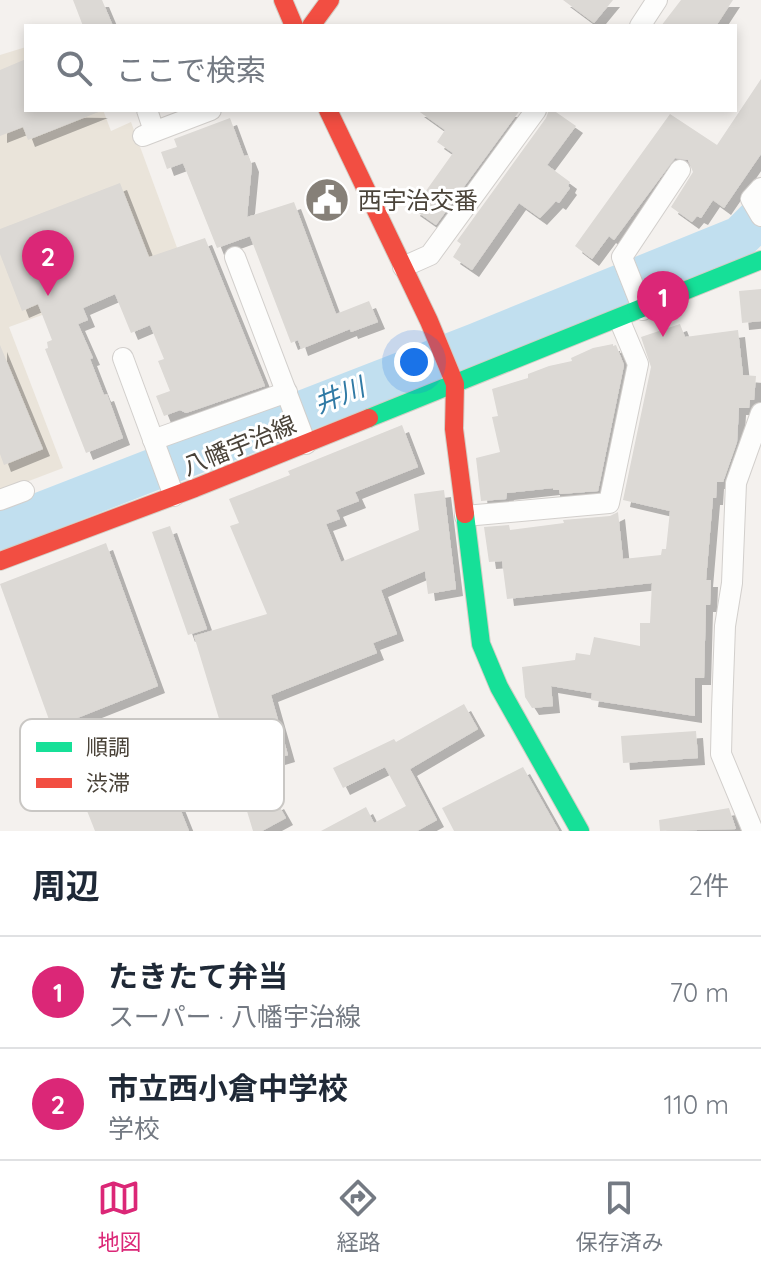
<!DOCTYPE html>
<html lang="ja">
<head>
<meta charset="utf-8">
<style>
  :root { --surface:#fff; --page:#f6f6f7; --text:#1f2937; --muted:#747a83; --line:#e0e1e3; --accent:#db2777 }
  body { margin:0; font-family:Quicksand,"Noto Sans JP",sans-serif; background:var(--page); color:var(--text) }
  .you { position:absolute; left:414px; top:362px; width:28px; height:28px; margin:-20px; border:6px solid #fff; border-radius:50%; background:#1a73e8; box-shadow:0 0 0 12px #1a73e833 }
  .badge { display:grid; place-items:center; width:52px; height:52px; border-radius:50%; background:var(--accent); color:#fff; font-size:26px; font-weight:700 }
  .pin { position:absolute; translate:-50% -66px; filter:drop-shadow(0 2px 4px #0008) }
  .pin::after { content:''; position:absolute; top:42px; width:28px; height:24px; background:inherit; clip-path:polygon(0 0,100% 0,50% 100%) }
  .list { margin:0; padding:0; list-style:none }
  h2 { display:flex; justify-content:space-between; align-items:center; height:104px; margin:0; padding:0 32px; font-size:34px }
  h2 small { font-size:26px; font-weight:400; color:var(--muted) }
  .list li { display:grid; grid-template-columns:52px 1fr auto; gap:24px; align-items:center; box-sizing:border-box; height:112px; padding:0 32px; border-top:2px solid var(--line) }
  .list b { display:block; font-size:30px; white-space:nowrap }
  .list p { margin:0; font-size:26px; white-space:nowrap; color:var(--muted) }
  .list em { font-size:26px; font-style:normal; color:var(--muted) }
  .icon { flex:none; width:44px; height:44px; fill:none; stroke:currentColor; stroke-width:2; stroke-linecap:round; stroke-linejoin:round }
  .map { position:relative; flex:none; width:761px; height:831px; overflow:hidden }
  .search { position:absolute; background:var(--surface); box-shadow:0 4px 12px #0003; left:24px; right:24px; top:24px; height:88px; display:flex; align-items:center; gap:20px; box-sizing:border-box; padding:0 28px; border-radius:0px; color:var(--muted); font-size:30px }
  .sheet { height:328px; background:var(--surface) }
  nav { display:flex; justify-content:space-around; align-items:center; box-sizing:border-box; height:112px; border-top:2px solid var(--line); background:var(--surface); font-size:22px; color:var(--muted) }
  nav a { display:grid; justify-items:center; gap:4px }
  nav .on { color:var(--accent) }
  .map>svg:first-child { display:block }
  .education { fill:#eae4da }
  .lines { fill:none; stroke-linecap:round; stroke-linejoin:round }
  .river { stroke:#c1dfef; stroke-width:42 }
  .building { fill:#dcd9d5; filter:url(#shadow) }
  .street-casing { stroke:#d2cfcc; stroke-width:22 }
  .fast-casing { stroke:#d2cec5; stroke-width:20 }
  .jam-casing { stroke:#d2cec5; stroke-width:20 }
  .street { stroke:#fdfdfc; stroke-width:20 }
  .fast { stroke:#16e098; stroke-width:18 }
  .jam { stroke:#f24e42; stroke-width:18 }
  .labels { text-anchor:middle; dominant-baseline:central; stroke-width:6; stroke-linejoin:round; paint-order:stroke }
  .poi-label { font-size:24px; fill:#4a4339; stroke:#fff; text-anchor:start }
  .street-label { font-size:24px; fill:#4a4339; stroke:#fff }
  .water-label { font-size:26px; font-style:italic; fill:#307aa5; stroke:#fff }
  .key { fill:#fff; stroke:#c9c7c4; stroke-width:2 }
  .key-label { font-size:22px; fill:#4a4339 }
</style>
</head>
<body>
<div class="map">
<svg width="761" height="831" viewBox="0 0 761 831">
  <defs>
    <filter id="shadow"><feDropShadow dx="7" dy="7" stdDeviation="0" flood-color="#0004"/></filter>
  </defs>
  <rect width="100%" height="100%" fill="#f4f1ee"/>
  <path class="education" d="M 26,47 L 26,110 L 103,110 L 111,131 L 131,122 L 183,264 L 9,327 L 63,468 L 0,492 L 0,55 Z"/>
  <g class="lines">
    <path class="river" d="M 0,529 L 476,344 L 740,237 L 761,216"/>
  </g>
  <g class="building">
    <path d="M 73,0 L 102,0 L 113,26 L 83,26 Z"/>
    <path d="M 563,0 L 613,0 L 594,23 Z"/>
    <path d="M 681,0 L 733,0 L 716,26 L 661,26 Z"/>
    <path d="M 26,59 L 26,110 L 101,111 L 28,140 L 23,127 L 0,136 L 0,70 Z"/>
    <path d="M 761,79 L 761,154 L 724,208 L 713,200 L 701,218 L 697,216 L 692,222 L 671,207 L 693,172 L 688,160 L 675,158 L 614,240 L 609,236 L 592,259 L 575,246 L 670,114 L 717,145 Z"/>
    <path d="M 417,110 L 520,110 L 436,225 L 413,209 L 453,153 L 437,142 L 445,130 Z"/>
    <path d="M 549,110 L 553,110 L 576,126 L 547,165 L 570,182 L 568,186 L 570,188 L 559,203 L 556,201 L 540,218 L 519,203 L 472,270 L 453,257 L 461,244 L 457,241 L 546,118 Z"/>
    <path d="M 230,118 L 244,156 L 248,155 L 252,165 L 247,217 L 294,202 L 336,314 L 369,301 L 378,322 L 351,332 L 350,329 L 301,349 L 298,340 L 291,343 L 250,236 L 217,248 L 183,163 L 167,169 L 161,152 L 177,147 L 174,139 Z"/>
    <path d="M 120,183 L 149,257 L 205,238 L 265,386 L 186,413 L 180,410 L 164,416 L 156,396 L 170,391 L 158,361 L 164,359 L 150,325 L 131,333 L 115,294 L 83,308 L 88,320 L 78,324 L 93,358 L 90,359 L 104,395 L 107,394 L 123,438 L 86,453 L 45,349 L 48,348 L 47,342 L 52,340 L 38,304 L 22,311 L 0,254 L 0,229 Z"/>
    <path d="M 761,289 L 761,321 L 742,323 L 739,291 Z"/>
    <path d="M 680,324 L 685,337 L 738,330 L 743,375 L 756,376 L 754,400 L 750,400 L 749,408 L 739,408 L 737,442 L 723,482 L 717,482 L 716,498 L 713,498 L 706,580 L 711,580 L 710,605 L 706,605 L 704,678 L 695,678 L 695,716 L 591,700 L 592,693 L 551,686 L 553,706 L 532,708 L 525,697 L 522,667 L 575,660 L 576,653 L 590,655 L 594,637 L 640,646 L 640,623 L 650,623 L 652,583 L 507,599 L 502,561 L 489,562 L 484,527 L 509,525 L 510,530 L 564,523 L 563,520 L 610,516 L 618,512 L 623,559 L 661,555 L 662,549 L 666,549 L 670,511 L 623,500 L 651,367 L 641,337 Z"/>
    <path d="M 613,344 L 613,346 L 616,345 L 624,365 L 598,491 L 560,494 L 559,490 L 553,490 L 553,488 L 507,493 L 506,499 L 481,501 L 476,458 L 500,452 L 492,417 L 498,416 L 492,389 L 528,378 L 528,374 L 549,366 L 572,361 L 571,358 L 593,348 Z"/>
    <path d="M 0,345 L 43,449 L 4,465 L 0,454 Z"/>
    <path d="M 402,425 L 418,467 L 355,492 L 359,501 L 336,510 L 340,519 L 326,524 L 341,562 L 419,530 L 414,494 L 444,490 L 456,589 L 428,594 L 425,571 L 381,590 L 397,634 L 373,643 L 377,653 L 271,695 L 288,755 L 258,764 L 270,806 L 277,802 L 286,818 L 262,831 L 253,831 L 194,636 L 267,614 L 230,526 L 239,523 L 229,499 L 290,475 L 288,471 Z"/>
    <path d="M 170,526 L 207,629 L 188,635 L 152,532 Z"/>
    <path d="M 106,543 L 158,686 L 52,728 L 0,584 Z"/>
    <path d="M 464,704 L 478,729 L 410,769 L 437,820 L 417,831 L 321,831 L 366,807 L 374,823 L 406,806 L 385,767 L 343,788 L 333,768 L 394,739 L 396,742 Z"/>
    <path d="M 696,731 L 698,758 L 623,763 L 621,736 Z"/>
    <path d="M 180,744 L 194,783 L 173,791 L 189,831 L 95,831 L 76,783 Z"/>
    <path d="M 523,767 L 559,831 L 454,831 L 442,808 Z"/>
    <path d="M 729,808 L 736,829 L 660,831 L 659,820 Z"/>
  </g>
  <g class="lines">
    <g class="street-casing">
      <g id="street">
        <path d="M 640,26 L 657,0"/>
        <path d="M 147,110 L 154,131"/>
        <path d="M 143,136 L 211,110"/>
        <path d="M 761,188 L 751,199 L 761,216"/>
        <path d="M 235,257 L 306,444"/>
        <path d="M 403,267 L 430,255 L 536,110"/>
        <path d="M 643,310 L 622,257 L 680,170"/>
        <path d="M 123,358 L 174,496"/>
        <path d="M 153,440 L 287,392"/>
        <path d="M 0,500 L 24,491"/>
        <path d="M 465,516 L 609,503 L 638,364 L 619,319"/>
        <path d="M 753,831 L 721,754 L 722,710 L 725,626 L 732,583 L 736,483 L 761,413"/>
      </g>
    </g>
    <g class="fast-casing">
      <g id="fast">
        <path d="M 369,418 L 761,260"/>
        <path d="M 465,514 L 481,644 L 499,687 L 580,831"/>
      </g>
    </g>
    <g class="jam-casing">
      <g id="jam">
        <path d="M 283,0 L 294,26"/>
        <path d="M 311,26 L 330,0"/>
        <path d="M 328,110 L 429,321 L 455,384 L 454,429 L 465,514"/>
        <path d="M 0,561 L 195,488 L 369,418"/>
      </g>
    </g>
    <use href="#street" class="street"/>
    <use href="#fast" class="fast"/>
    <use href="#jam" class="jam"/>
  </g>
  <defs>
    <g id="civic-disc" transform="scale(2.3)"><circle r="9.5" fill="#868078" stroke="#fff"/><path d="M-.6-6.5H3V-4.5H.6V-3L4-1V1h2V6H-6V1h2V-1L-.6-3ZM-1.2 2.5V6h2.4V2.5Z" fill="#fff"/></g>
  </defs>
  <g fill-rule="evenodd">
    <use href="#civic-disc" x="327" y="200"/>
  </g>
  <g class="labels">
    <g class="poi-label">
      <text x="358" y="200">西宇治交番</text>
    </g>
    <g class="street-label">
      <text transform="translate(239 445) rotate(-22)">八幡宇治線</text>
    </g>
    <g class="water-label">
      <text transform="translate(339 395) rotate(-22)">井川</text>
    </g>
  </g>
  <rect x="20" y="719" width="264" height="92" rx="12" class="key"/>
  <rect x="36" y="742" width="36" height="10" fill="#16e098"/>
  <rect x="36" y="778" width="36" height="10" fill="#f24e42"/>
  <g class="key-label">
    <text x="86" y="755">順調</text>
    <text x="86" y="791">渋滞</text>
  </g>
</svg>
<div class="you"></div>
<div class="pin badge" style="left:663px;top:337px">1</div>
<div class="pin badge" style="left:48px;top:296px">2</div>
<div class="search"><svg class="icon" aria-label="search" viewBox="0 0 24 24"><circle cx="10" cy="10" r="6"/><path d="M15 15l6 6"/></svg>ここで検索</div>
</div>
<section class="sheet">
<h2>周辺<small>2件</small></h2>
<ul class="list">
<li><span class="badge">1</span><div><b>たきたて弁当</b><p>スーパー · 八幡宇治線</p></div><em>70 m</em></li>
<li><span class="badge">2</span><div><b>市立西小倉中学校</b><p>学校</p></div><em>110 m</em></li>
</ul>
</section>
<nav>
<a class="on"><svg class="icon" aria-label="map" viewBox="0 0 24 24"><path d="M3 6l6-2 6 2 6-2v14l-6 2-6-2-6 2zM9 4v14M15 6v14"/></svg>地図</a>
<a><svg class="icon" aria-label="directions" viewBox="0 0 24 24"><path d="M12 3l9 9-9 9-9-9zM9 14v-3h6M13 9l2 2-2 2"/></svg>経路</a>
<a><svg class="icon" aria-label="saved" viewBox="0 0 24 24"><path d="M7 4h10v16l-5-4-5 4z"/></svg>保存済み</a>
</nav>
</body>
</html>
